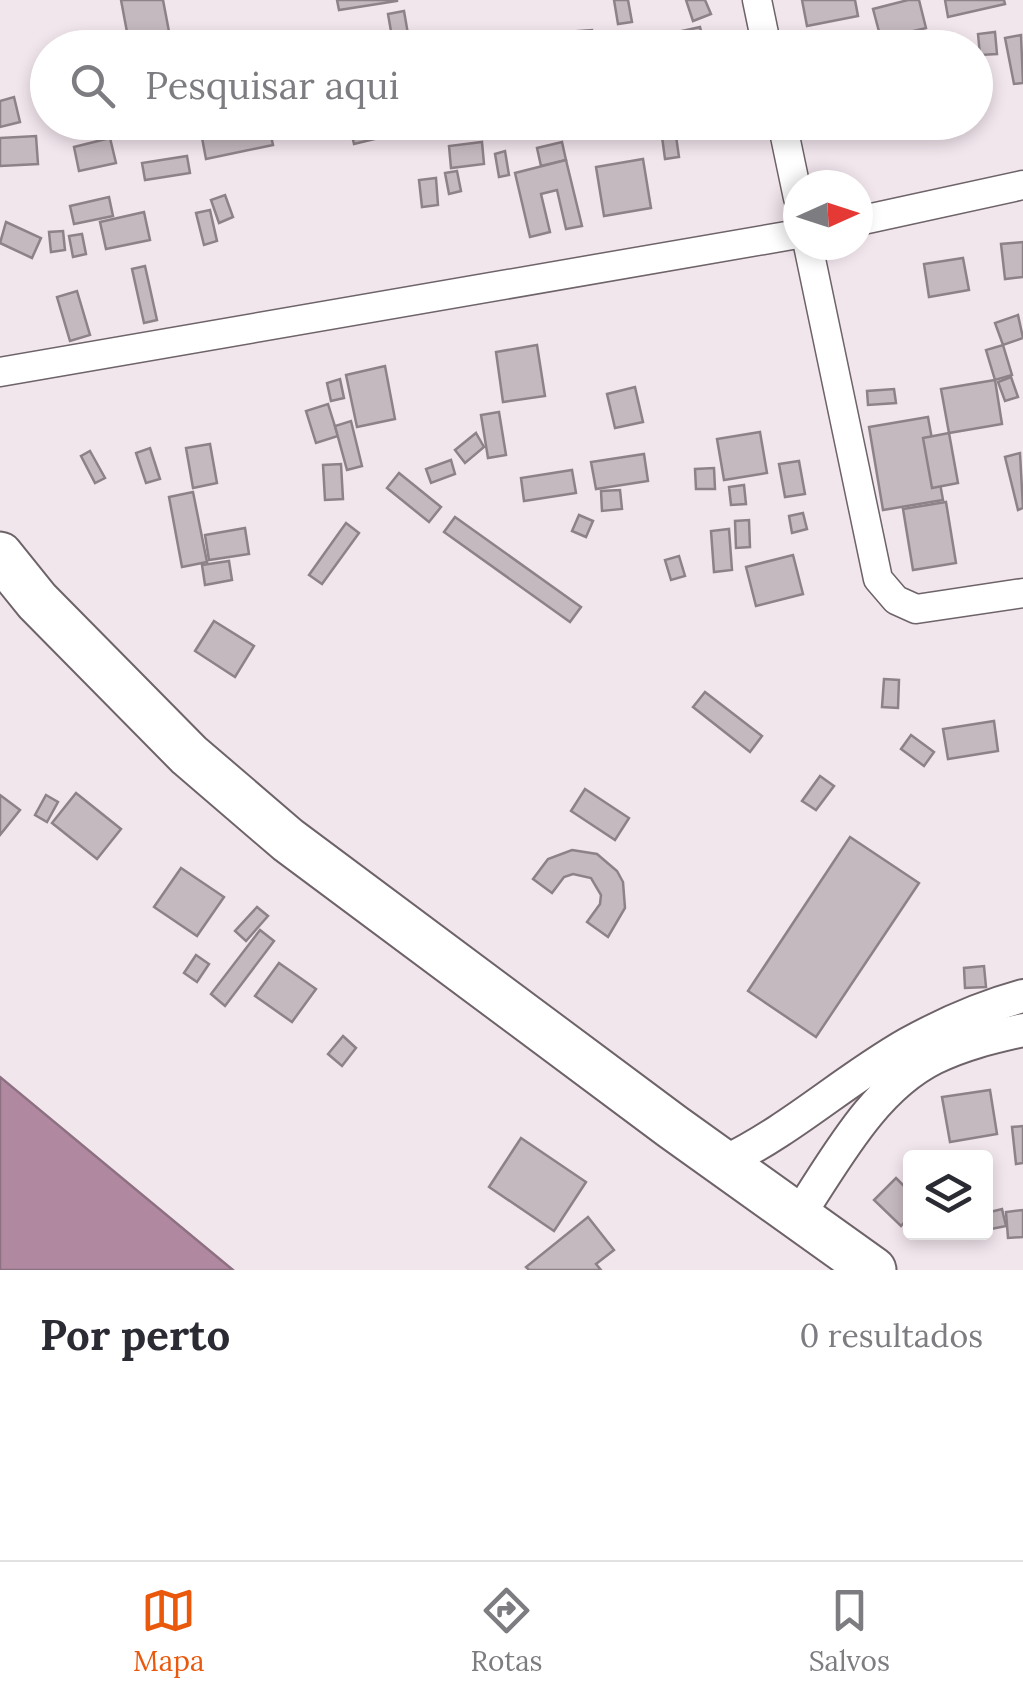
<!DOCTYPE html>
<html lang="pt">
<head>
<meta charset="utf-8">
<style>
  :root { --surface:#fff; --page:#f2f2f3; --text:#2b2b33; --muted:#7c7c81; --line:#e1e1e2; --accent:#ea580c }
  body { margin:0; font-family:Lora,serif; background:var(--page); color:var(--text) }
  .controls { position:absolute; right:30px; bottom:30px; display:grid; overflow:hidden; border-radius:10px; box-shadow:0 5px 15px #0003 }
  .controls button { width:90px; height:90px; display:grid; place-items:center; padding:0; border:0; border-bottom:2px solid var(--line); background:var(--surface); color:var(--text); font:50px sans-serif }
  .compass { position:absolute; left:783px; top:170px; width:90px; height:90px; border-radius:50%; background:var(--surface); box-shadow:0 5px 15px #0003; rotate:87deg }
  .list { margin:0; padding:0; list-style:none }
  h2 { display:flex; justify-content:space-between; align-items:center; height:130px; margin:0; padding:0 40px; font-size:42px }
  h2 small { font-size:32px; font-weight:400; color:var(--muted) }
  .icon { flex:none; width:55px; height:55px; fill:none; stroke:currentColor; stroke-width:2; stroke-linecap:round; stroke-linejoin:round }
  .map { position:relative; flex:none; width:1023px; height:1270px; overflow:hidden }
  .search { position:absolute; background:var(--surface); box-shadow:0 5px 15px #0003; left:30px; right:30px; top:30px; height:110px; display:flex; align-items:center; gap:25px; box-sizing:border-box; padding:0 35px; border-radius:55px; color:var(--muted); font-size:38px }
  .sheet { height:290px; background:var(--surface) }
  nav { display:flex; justify-content:space-around; align-items:center; box-sizing:border-box; height:140px; border-top:2px solid var(--line); background:var(--surface); font-size:28px; color:var(--muted) }
  nav a { display:grid; justify-items:center; gap:5px }
  nav .on { color:var(--accent) }
  .map>svg:first-child { display:block }
  .water { fill:#b089a0; stroke:#8d7081; stroke-width:2.5 }
  .building { fill:#c4b9bf; stroke:#8d8288; stroke-width:2.5 }
  .lines { fill:none; stroke-linecap:round; stroke-linejoin:round }
  .minor-casing { stroke:#6d6369; stroke-width:31 }
  .tertiary-casing { stroke:#6d6369; stroke-width:36 }
  .trunk-casing { stroke:#6d6369; stroke-width:49 }
  .minor { stroke:#fff; stroke-width:28 }
  .tertiary { stroke:#fff; stroke-width:32 }
  .trunk { stroke:#fff; stroke-width:45 }
</style>
</head>
<body>
<div class="map">
<svg width="1023" height="1270" viewBox="0 0 1023 1270">
  <rect width="100%" height="100%" fill="#f2e6ed"/>
  <path class="water" d="M 0,1077 L 233,1270 L 0,1270 Z"/>
  <g class="building">
    <path d="M 121,0 L 163,0 L 171,42 L 130,48 Z"/>
    <path d="M 337,0 L 397,0 L 397,1 L 339,10 Z"/>
    <path d="M 614,0 L 628,0 L 632,22 L 618,24 Z"/>
    <path d="M 686,0 L 705,0 L 711,14 L 693,21 Z"/>
    <path d="M 802,0 L 855,0 L 858,16 L 807,26 Z"/>
    <path d="M 908,0 L 919,0 L 926,28 L 881,39 L 873,9 Z"/>
    <path d="M 945,0 L 1004,0 L 1005,4 L 948,17 Z"/>
    <path d="M 404,11 L 408,34 L 392,37 L 388,14 Z"/>
    <path d="M 700,27 L 704,43 L 676,48 L 673,33 Z"/>
    <path d="M 592,30 L 594,46 L 567,48 L 566,32 Z"/>
    <path d="M 995,32 L 997,54 L 980,55 L 978,34 Z"/>
    <path d="M 1021,35 L 1023,83 L 1014,84 L 1005,38 Z"/>
    <path d="M 14,97 L 20,122 L 0,127 L 0,101 Z"/>
    <path d="M 199,122 L 268,122 L 273,145 L 206,159 Z"/>
    <path d="M 349,122 L 423,122 L 424,127 L 354,144 Z"/>
    <path d="M 660,122 L 674,122 L 679,157 L 665,159 Z"/>
    <path d="M 36,136 L 38,164 L 0,166 L 0,138 Z"/>
    <path d="M 110,138 L 116,163 L 79,171 L 74,147 Z"/>
    <path d="M 482,142 L 484,164 L 451,168 L 449,146 Z"/>
    <path d="M 562,142 L 566,160 L 541,166 L 537,148 Z"/>
    <path d="M 505,151 L 509,175 L 499,177 L 495,154 Z"/>
    <path d="M 187,156 L 190,173 L 145,180 L 142,163 Z"/>
    <path d="M 643,159 L 651,208 L 604,216 L 596,167 Z"/>
    <path d="M 566,160 L 582,226 L 566,229 L 557,190 L 541,194 L 550,232 L 530,237 L 515,173 Z"/>
    <path d="M 457,171 L 461,191 L 449,194 L 445,173 Z"/>
    <path d="M 436,178 L 438,205 L 422,207 L 419,180 Z"/>
    <path d="M 225,195 L 233,217 L 219,223 L 211,200 Z"/>
    <path d="M 109,197 L 113,216 L 74,224 L 70,206 Z"/>
    <path d="M 210,210 L 217,241 L 204,245 L 196,213 Z"/>
    <path d="M 144,212 L 150,240 L 106,249 L 100,222 Z"/>
    <path d="M 6,222 L 41,238 L 32,258 L 0,243 Z"/>
    <path d="M 63,231 L 65,250 L 51,252 L 49,232 Z"/>
    <path d="M 82,234 L 86,254 L 73,257 L 69,236 Z"/>
    <path d="M 1023,242 L 1023,277 L 1005,279 L 1001,244 Z"/>
    <path d="M 963,258 L 969,290 L 929,297 L 924,264 Z"/>
    <path d="M 145,266 L 157,320 L 144,323 L 132,269 Z"/>
    <path d="M 77,291 L 90,335 L 70,341 L 57,297 Z"/>
    <path d="M 1018,315 L 1023,338 L 1003,345 L 995,323 Z"/>
    <path d="M 537,345 L 545,396 L 503,402 L 496,352 Z"/>
    <path d="M 1003,345 L 1012,375 L 995,380 L 986,350 Z"/>
    <path d="M 385,366 L 395,419 L 357,427 L 346,375 Z"/>
    <path d="M 1011,377 L 1018,397 L 1005,401 L 998,382 Z"/>
    <path d="M 340,379 L 344,398 L 331,401 L 327,383 Z"/>
    <path d="M 995,380 L 1002,424 L 949,433 L 941,389 Z"/>
    <path d="M 635,387 L 643,422 L 615,428 L 607,394 Z"/>
    <path d="M 894,389 L 896,403 L 868,405 L 867,391 Z"/>
    <path d="M 328,404 L 338,436 L 316,443 L 306,411 Z"/>
    <path d="M 499,412 L 506,455 L 488,458 L 481,415 Z"/>
    <path d="M 928,417 L 943,500 L 883,510 L 869,427 Z"/>
    <path d="M 351,421 L 362,466 L 347,470 L 335,426 Z"/>
    <path d="M 760,432 L 767,473 L 724,480 L 717,439 Z"/>
    <path d="M 476,433 L 484,447 L 465,463 L 455,450 Z"/>
    <path d="M 949,433 L 958,483 L 932,488 L 923,438 Z"/>
    <path d="M 210,444 L 217,483 L 193,488 L 186,448 Z"/>
    <path d="M 150,448 L 160,479 L 146,483 L 136,453 Z"/>
    <path d="M 90,451 L 105,478 L 95,483 L 81,456 Z"/>
    <path d="M 1020,453 L 1023,508 L 1018,510 L 1005,457 Z"/>
    <path d="M 644,454 L 648,481 L 596,489 L 591,462 Z"/>
    <path d="M 451,460 L 455,474 L 431,483 L 426,469 Z"/>
    <path d="M 799,461 L 805,494 L 785,497 L 779,464 Z"/>
    <path d="M 341,464 L 343,499 L 325,500 L 323,465 Z"/>
    <path d="M 714,468 L 715,489 L 696,489 L 695,469 Z"/>
    <path d="M 572,470 L 576,493 L 524,501 L 521,478 Z"/>
    <path d="M 399,473 L 441,507 L 429,522 L 387,488 Z"/>
    <path d="M 744,485 L 746,504 L 731,505 L 729,487 Z"/>
    <path d="M 620,490 L 622,509 L 602,511 L 601,491 Z"/>
    <path d="M 193,492 L 207,562 L 182,567 L 169,497 Z"/>
    <path d="M 946,502 L 956,563 L 913,570 L 903,509 Z"/>
    <path d="M 803,513 L 807,529 L 792,533 L 789,516 Z"/>
    <path d="M 579,515 L 593,521 L 586,537 L 572,531 Z"/>
    <path d="M 455,517 L 581,607 L 570,622 L 444,532 Z"/>
    <path d="M 749,520 L 750,547 L 736,548 L 735,521 Z"/>
    <path d="M 346,523 L 359,533 L 322,584 L 309,575 Z"/>
    <path d="M 245,528 L 249,554 L 209,560 L 205,535 Z"/>
    <path d="M 729,529 L 732,570 L 714,572 L 711,531 Z"/>
    <path d="M 793,555 L 803,594 L 756,606 L 746,567 Z"/>
    <path d="M 679,556 L 685,576 L 671,580 L 665,560 Z"/>
    <path d="M 229,561 L 232,580 L 205,585 L 202,565 Z"/>
    <path d="M 214,621 L 254,646 L 235,677 L 195,651 Z"/>
    <path d="M 884,679 L 899,680 L 898,708 L 882,707 Z"/>
    <path d="M 705,692 L 762,736 L 750,752 L 693,707 Z"/>
    <path d="M 994,721 L 998,751 L 948,759 L 943,729 Z"/>
    <path d="M 911,735 L 934,752 L 924,766 L 901,749 Z"/>
    <path d="M 820,776 L 834,786 L 816,810 L 802,801 Z"/>
    <path d="M 585,789 L 629,818 L 615,840 L 571,811 Z"/>
    <path d="M 76,793 L 121,829 L 97,859 L 52,823 Z"/>
    <path d="M 0,795 L 20,810 L 0,835 Z"/>
    <path d="M 46,795 L 58,802 L 47,822 L 35,815 Z"/>
    <path d="M 850,837 L 919,883 L 816,1037 L 748,991 Z"/>
    <path d="M 572,850 L 597,854 L 617,871 L 623,882 L 625,908 L 608,937 L 587,922 L 600,904 L 601,895 L 591,878 L 573,874 L 564,877 L 552,893 L 533,879 L 548,859 Z"/>
    <path d="M 181,868 L 224,897 L 197,936 L 154,907 Z"/>
    <path d="M 257,907 L 268,916 L 246,941 L 235,931 Z"/>
    <path d="M 260,930 L 274,941 L 225,1006 L 211,994 Z"/>
    <path d="M 196,955 L 209,964 L 197,982 L 184,973 Z"/>
    <path d="M 279,963 L 316,989 L 292,1022 L 255,996 Z"/>
    <path d="M 984,966 L 986,987 L 965,988 L 964,968 Z"/>
    <path d="M 343,1036 L 356,1048 L 342,1066 L 328,1054 Z"/>
    <path d="M 990,1090 L 997,1134 L 950,1142 L 942,1097 Z"/>
    <path d="M 1023,1126 L 1023,1163 L 1016,1164 L 1012,1127 Z"/>
    <path d="M 521,1138 L 586,1182 L 554,1231 L 489,1187 Z"/>
    <path d="M 896,1178 L 910,1192 L 910,1216 L 901,1226 L 874,1200 Z"/>
    <path d="M 1002,1209 L 1006,1226 L 986,1230 L 986,1213 Z"/>
    <path d="M 1023,1210 L 1023,1237 L 1008,1238 L 1006,1212 Z"/>
    <path d="M 588,1217 L 614,1250 L 596,1264 L 601,1270 L 529,1270 L 526,1267 Z"/>
  </g>
  <g class="lines">
    <g class="minor-casing">
      <g id="minor">
        <path d="M 757,0 L 767,48"/>
        <path d="M 782,122 L 798,198"/>
        <path d="M 858,221 L 1023,185"/>
        <path d="M 808,245 L 878,579 L 896,600 L 916,609 L 1023,593"/>
        <path d="M 0,372 L 798,234"/>
      </g>
    </g>
    <g class="tertiary-casing">
      <g id="tertiary">
        <path d="M 723,1163 C 793,1129 843,1081 908,1044 C 944,1024 983,1007 1023,996"/>
        <path d="M 798,1216 C 835,1161 872,1089 934,1058 C 962,1044 992,1037 1023,1030"/>
      </g>
    </g>
    <g class="trunk-casing">
      <path id="trunk" d="M 0,555 L 37,601 L 189,755 L 288,840 L 673,1127 L 873,1270"/>
    </g>
    <use href="#minor" class="minor"/>
    <use href="#tertiary" class="tertiary"/>
    <use href="#trunk" class="trunk"/>
  </g>
</svg>
<div class="controls">
<button><svg class="icon" aria-label="layers" viewBox="0 0 24 24"><path d="M12 4l9 5-9 5-9-5zM3 14l9 5 9-5"/></svg></button>
</div>
<svg class="compass" viewBox="-18 -18 36 36"><path d="M0-13l5 13h-10z" fill="#e53935"/><path d="M0 13l5-13h-10z" fill="#7c7c81"/></svg>
<div class="search"><svg class="icon" aria-label="search" viewBox="0 0 24 24"><circle cx="10" cy="10" r="6"/><path d="M15 15l6 6"/></svg>Pesquisar aqui</div>
</div>
<section class="sheet">
<h2>Por perto<small>0 resultados</small></h2>
<ul class="list">
</ul>
</section>
<nav>
<a class="on"><svg class="icon" aria-label="map" viewBox="0 0 24 24"><path d="M3 6l6-2 6 2 6-2v14l-6 2-6-2-6 2zM9 4v14M15 6v14"/></svg>Mapa</a>
<a><svg class="icon" aria-label="directions" viewBox="0 0 24 24"><path d="M12 3l9 9-9 9-9-9zM9 14v-3h6M13 9l2 2-2 2"/></svg>Rotas</a>
<a><svg class="icon" aria-label="saved" viewBox="0 0 24 24"><path d="M7 4h10v16l-5-4-5 4z"/></svg>Salvos</a>
</nav>
</body>
</html>
